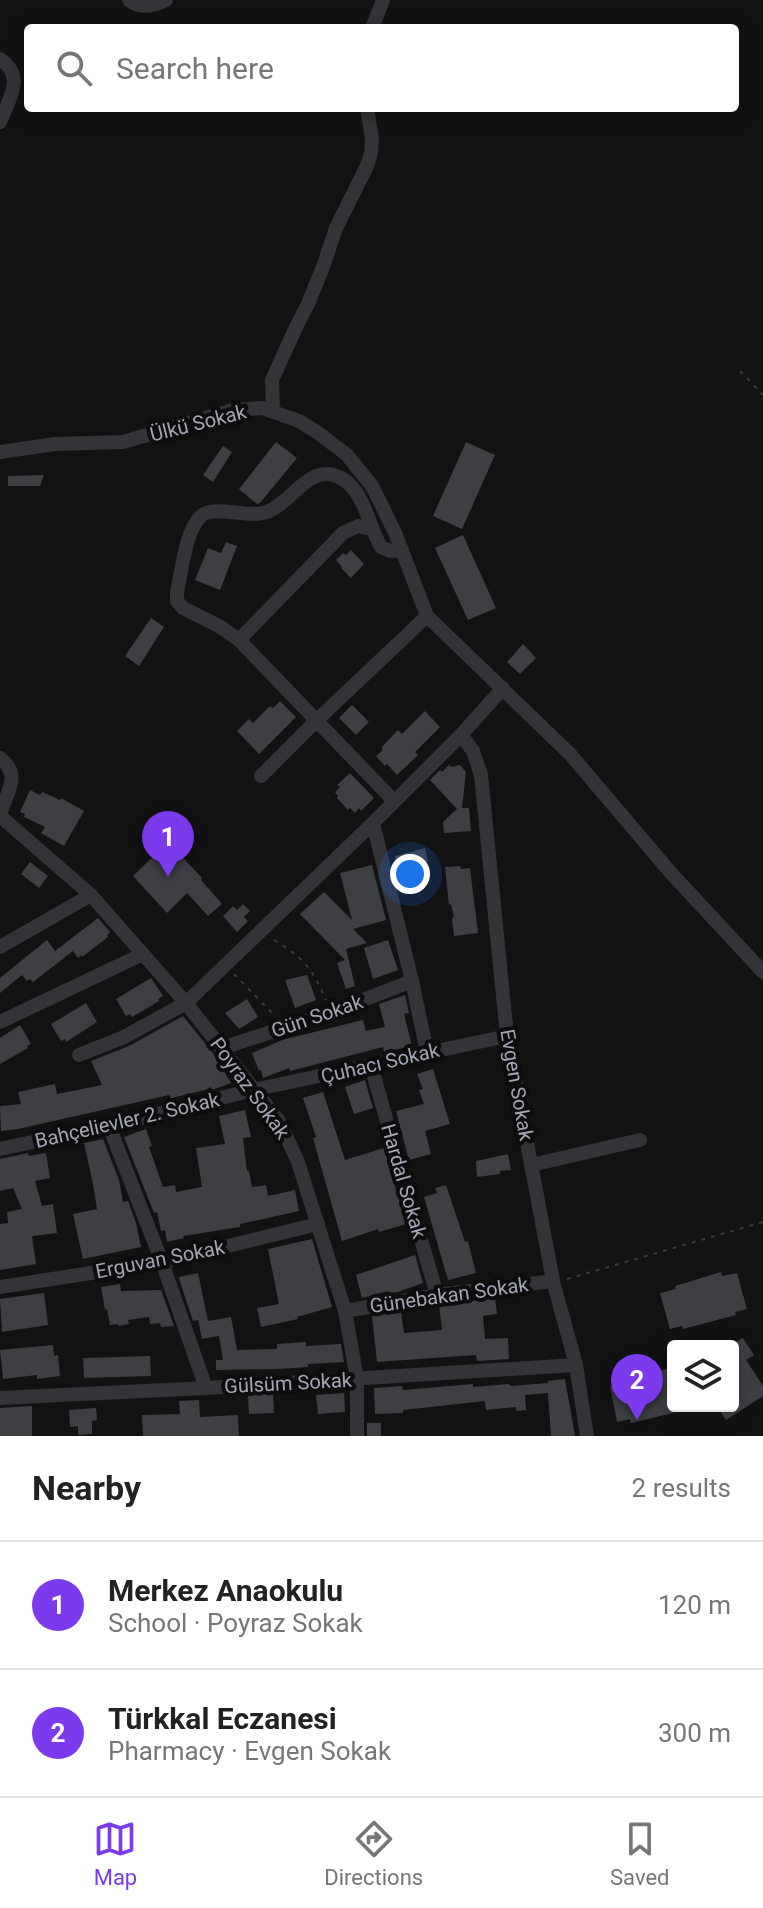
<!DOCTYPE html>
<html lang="en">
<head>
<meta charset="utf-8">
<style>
  :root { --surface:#fff; --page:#f2f2f2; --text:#222; --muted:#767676; --line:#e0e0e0; --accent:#7c3aed }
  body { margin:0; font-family:Roboto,sans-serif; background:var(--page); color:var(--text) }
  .controls { position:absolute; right:24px; bottom:24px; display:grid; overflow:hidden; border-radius:8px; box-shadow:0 4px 20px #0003 }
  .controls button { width:72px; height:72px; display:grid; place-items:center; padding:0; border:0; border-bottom:2px solid var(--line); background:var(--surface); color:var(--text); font:40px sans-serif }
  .you { position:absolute; left:410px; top:874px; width:28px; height:28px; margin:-20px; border:6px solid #fff; border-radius:50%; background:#1a73e8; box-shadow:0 0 0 12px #1a73e833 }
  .badge { display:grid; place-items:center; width:52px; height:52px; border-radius:50%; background:var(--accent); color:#fff; font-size:26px; font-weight:700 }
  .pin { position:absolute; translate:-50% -66px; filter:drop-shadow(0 2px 4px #0008) }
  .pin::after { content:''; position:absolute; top:42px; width:28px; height:24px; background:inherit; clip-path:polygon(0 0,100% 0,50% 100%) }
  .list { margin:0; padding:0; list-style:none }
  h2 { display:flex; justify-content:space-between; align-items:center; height:104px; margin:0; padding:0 32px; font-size:34px }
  h2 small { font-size:26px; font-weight:400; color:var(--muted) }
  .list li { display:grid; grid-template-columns:52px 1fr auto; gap:24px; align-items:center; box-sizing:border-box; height:128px; padding:0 32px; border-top:2px solid var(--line) }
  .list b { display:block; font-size:30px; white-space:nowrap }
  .list p { margin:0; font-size:26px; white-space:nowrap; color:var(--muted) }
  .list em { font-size:26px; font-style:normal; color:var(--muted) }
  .icon { flex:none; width:44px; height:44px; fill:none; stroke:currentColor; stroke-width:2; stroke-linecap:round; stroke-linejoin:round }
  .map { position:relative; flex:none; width:763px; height:1436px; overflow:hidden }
  .search { position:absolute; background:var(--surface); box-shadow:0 4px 20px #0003; left:24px; right:24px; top:24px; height:88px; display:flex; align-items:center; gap:20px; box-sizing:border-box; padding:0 28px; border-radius:8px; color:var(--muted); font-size:30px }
  .sheet { height:360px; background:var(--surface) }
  nav { display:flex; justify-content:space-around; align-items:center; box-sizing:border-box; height:112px; border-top:2px solid var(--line); background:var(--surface); font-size:22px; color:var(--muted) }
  nav a { display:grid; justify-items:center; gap:4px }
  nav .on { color:var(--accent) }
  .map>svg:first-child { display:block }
  .building { fill:#3e3f43 }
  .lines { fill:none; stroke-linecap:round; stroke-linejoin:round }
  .path { stroke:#393a3f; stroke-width:2; stroke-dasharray:4 6; stroke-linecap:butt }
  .minor { stroke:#333338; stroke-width:14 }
  .labels { text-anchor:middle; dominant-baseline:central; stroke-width:8; stroke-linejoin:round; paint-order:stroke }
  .street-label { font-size:20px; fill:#a3a7b4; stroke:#0d0d0e }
</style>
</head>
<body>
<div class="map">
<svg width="763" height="1436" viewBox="0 0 763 1436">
  <rect width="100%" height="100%" fill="#121213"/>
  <g class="building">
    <path d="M 276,442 L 297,458 L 260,503 L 257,504 L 239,489 Z"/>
    <path d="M 466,442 L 495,455 L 462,529 L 433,516 Z"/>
    <path d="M 223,446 L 232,452 L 213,482 L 203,475 Z"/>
    <path d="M 44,475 L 40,486 L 8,486 L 8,476 Z"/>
    <path d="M 463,535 L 496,608 L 468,620 L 435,548 Z"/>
    <path d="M 226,542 L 237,546 L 220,590 L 195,580 L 208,548 L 221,553 Z"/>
    <path d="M 351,550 L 364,564 L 351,578 L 341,568 L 342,567 L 336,560 L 343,553 L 346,555 Z"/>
    <path d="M 151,618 L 164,627 L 139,666 L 125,656 Z"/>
    <path d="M 523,644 L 536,658 L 520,674 L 507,662 Z"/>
    <path d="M 280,701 L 296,717 L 259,754 L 237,731 L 249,719 L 253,723 L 270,706 L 273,708 Z"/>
    <path d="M 352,705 L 369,722 L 356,735 L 339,718 Z"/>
    <path d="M 425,711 L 440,727 L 415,752 L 418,755 L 397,775 L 387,764 L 385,766 L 376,756 L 382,751 L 382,747 L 398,730 L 402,734 Z"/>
    <path d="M 449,765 L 451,767 L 460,765 L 466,772 L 462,808 L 469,808 L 471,831 L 444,833 L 443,822 L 457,809 L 430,780 L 440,770 L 442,772 Z"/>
    <path d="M 350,773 L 374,798 L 361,811 L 359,808 L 355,813 L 350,808 L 348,810 L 337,798 L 338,796 L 335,792 L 340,787 L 337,785 Z"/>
    <path d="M 30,790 L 40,795 L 42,792 L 60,800 L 61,798 L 84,811 L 64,846 L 41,833 L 45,827 L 24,817 L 25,814 L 20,812 Z"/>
    <path d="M 168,842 L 202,878 L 201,880 L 222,904 L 208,916 L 187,893 L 167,913 L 133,876 Z"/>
    <path d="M 425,848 L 428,862 L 398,870 L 395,856 Z"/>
    <path d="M 30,862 L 48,876 L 39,888 L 21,874 Z"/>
    <path d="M 372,865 L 386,920 L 353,929 L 367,943 L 346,949 L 355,986 L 346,989 L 337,963 L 345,960 L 300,914 L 324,892 L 352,920 L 340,873 Z"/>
    <path d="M 460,866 L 461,869 L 470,868 L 478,933 L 454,936 L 452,918 L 454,917 L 451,904 L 449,905 L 445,867 Z"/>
    <path d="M 243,904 L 250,911 L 244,917 L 248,921 L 237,932 L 223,916 L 233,906 L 237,910 Z"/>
    <path d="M 98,918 L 110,932 L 107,935 L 108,937 L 82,957 L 82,955 L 78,958 L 73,951 L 33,982 L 30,979 L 27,981 L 22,975 L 0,993 L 0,978 L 47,940 L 55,951 Z"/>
    <path d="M 388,940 L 398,970 L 373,979 L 364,948 Z"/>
    <path d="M 307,975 L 316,1000 L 295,1008 L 285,980 Z"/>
    <path d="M 151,978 L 163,996 L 158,999 L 159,1001 L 132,1017 L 130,1014 L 126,1016 L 116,999 Z"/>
    <path d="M 405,995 L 409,1013 L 404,1014 L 412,1046 L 384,1052 L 383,1047 L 290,1071 L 289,1068 L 263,1078 L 261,1070 L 259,1071 L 252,1053 L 282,1040 L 363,1020 L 366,1031 L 385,1027 L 379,1004 Z"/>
    <path d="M 247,999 L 258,1017 L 239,1029 L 225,1013 Z"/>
    <path d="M 86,1003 L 97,1022 L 66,1042 L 65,1039 L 61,1041 L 51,1024 Z"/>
    <path d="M 183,1016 L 212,1052 L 231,1083 L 212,1090 L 211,1087 L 205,1090 L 171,1098 L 169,1095 L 18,1129 L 1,1131 L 0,1106 L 21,1104 L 18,1092 L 55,1084 L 57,1094 L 102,1085 L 91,1061 L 129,1046 Z"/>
    <path d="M 20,1025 L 31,1044 L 27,1046 L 28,1048 L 0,1064 L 0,1038 Z"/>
    <path d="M 433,1069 L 450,1124 L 425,1131 L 431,1154 L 409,1160 L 396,1111 L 424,1104 L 419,1090 L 423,1089 L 417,1074 Z"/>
    <path d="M 365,1080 L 373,1108 L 354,1114 L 345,1087 Z"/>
    <path d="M 323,1092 L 345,1160 L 384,1148 L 406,1224 L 379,1232 L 378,1229 L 342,1241 L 313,1138 L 316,1137 L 303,1098 Z"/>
    <path d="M 245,1110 L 251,1137 L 243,1138 L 247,1171 L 249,1171 L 252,1187 L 266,1185 L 268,1196 L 295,1190 L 299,1211 L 240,1224 L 240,1227 L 183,1236 L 184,1238 L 167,1242 L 165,1230 L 161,1231 L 157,1212 L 154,1213 L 124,1137 L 146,1129 L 152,1146 L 149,1147 L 163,1187 L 175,1185 L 176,1192 L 202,1187 L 196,1148 L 225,1144 L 219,1116 Z"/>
    <path d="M 103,1139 L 119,1180 L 123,1202 L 128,1201 L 136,1223 L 141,1247 L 83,1259 L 73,1214 L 97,1209 L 92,1179 L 84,1143 Z"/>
    <path d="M 28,1153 L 29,1156 L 46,1153 L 50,1178 L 35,1181 L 42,1206 L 53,1204 L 57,1233 L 32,1236 L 36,1264 L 0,1270 L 0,1224 L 8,1223 L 7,1212 L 22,1209 L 13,1188 L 0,1191 L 0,1159 Z"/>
    <path d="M 508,1154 L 511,1170 L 500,1171 L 500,1174 L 477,1177 L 476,1161 Z"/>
    <path d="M 446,1185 L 465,1242 L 468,1241 L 476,1273 L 448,1280 L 424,1197 L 437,1193 L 435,1188 Z"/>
    <path d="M 312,1239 L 332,1307 L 297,1317 L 298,1319 L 261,1327 L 257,1308 L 279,1304 L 268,1249 Z"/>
    <path d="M 415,1255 L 423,1283 L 398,1292 L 389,1293 L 388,1291 L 362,1298 L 356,1275 Z"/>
    <path d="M 721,1272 L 722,1276 L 737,1273 L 747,1309 L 735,1312 L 736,1315 L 683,1329 L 682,1326 L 670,1329 L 660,1293 L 676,1289 L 675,1286 Z"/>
    <path d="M 198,1273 L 208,1321 L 231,1317 L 237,1350 L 277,1349 L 277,1344 L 306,1342 L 306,1346 L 341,1344 L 344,1362 L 308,1364 L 308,1367 L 279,1369 L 216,1370 L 216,1360 L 223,1360 L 219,1336 L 202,1339 L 198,1320 L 193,1321 L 180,1282 L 179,1277 Z"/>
    <path d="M 120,1284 L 121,1291 L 161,1290 L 174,1326 L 161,1327 L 160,1323 L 150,1324 L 149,1317 L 128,1320 L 129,1324 L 119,1326 L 118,1324 L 110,1325 L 107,1309 L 105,1310 L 101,1287 Z"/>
    <path d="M 44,1293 L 48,1325 L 2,1332 L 0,1299 Z"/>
    <path d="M 495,1298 L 497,1314 L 483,1316 L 485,1339 L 508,1338 L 509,1359 L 477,1361 L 476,1355 L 377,1362 L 372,1316 L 401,1312 L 404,1333 L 442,1330 L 439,1305 Z"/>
    <path d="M 743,1338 L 754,1355 L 746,1360 L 763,1386 L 763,1396 L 726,1420 L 717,1406 L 733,1406 L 733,1344 Z"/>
    <path d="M 53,1345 L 54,1356 L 58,1355 L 60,1376 L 37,1379 L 37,1375 L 3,1379 L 0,1350 Z"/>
    <path d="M 150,1356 L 151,1376 L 84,1378 L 83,1358 Z"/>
    <path d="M 671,1368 L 673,1376 L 673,1413 L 631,1423 L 630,1419 L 617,1422 L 610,1386 L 625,1383 L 625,1379 Z"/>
    <path d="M 565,1379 L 575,1436 L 551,1436 L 548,1393 L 525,1395 L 526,1410 L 516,1411 L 516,1407 L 486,1410 L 485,1401 L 403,1410 L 403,1413 L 375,1414 L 374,1388 L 402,1386 L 403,1390 L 473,1384 L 473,1387 L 509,1384 L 510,1386 L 548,1383 L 548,1381 Z"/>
    <path d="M 344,1393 L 345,1412 L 318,1414 L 316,1395 Z"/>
    <path d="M 273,1394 L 274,1413 L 249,1414 L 248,1395 Z"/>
    <path d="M 199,1400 L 200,1417 L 238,1415 L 239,1436 L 143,1436 L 142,1415 L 180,1414 L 179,1401 Z"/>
    <path d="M 32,1406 L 32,1436 L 0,1436 L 0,1408 Z"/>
    <path d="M 96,1408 L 97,1420 L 92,1421 L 92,1434 L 78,1435 L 78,1426 L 70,1427 L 69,1410 Z"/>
    <rect x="367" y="1423" width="14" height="13"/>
  </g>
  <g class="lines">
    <g class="path">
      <path d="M 740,371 L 763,395"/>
      <path d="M 274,940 C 305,959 311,967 326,1000"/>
      <path d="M 234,974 L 274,1015"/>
      <path d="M 567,1279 L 763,1222"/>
    </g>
    <g class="minor">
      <path d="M 129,0 C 140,9 154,6 166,0"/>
      <path d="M 372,28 L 383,0"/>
      <path d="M 0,59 C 26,76 9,99 0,122"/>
      <path d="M 273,411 L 272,380 L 297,325 L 308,304 L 323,267 L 336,228 L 367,166 L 371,153 L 372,139 L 367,108"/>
      <path d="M 0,452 L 55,444 L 123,442 L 233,410 L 262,408 L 299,421 L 317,432 L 347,455 L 372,486 L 383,508 L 396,535 L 427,616 L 570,754 L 671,873 L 763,972"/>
      <path d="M 239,640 L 343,533 L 358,526 L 372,529"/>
      <path d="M 461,735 L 473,751 L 481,775 L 507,1036 L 553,1281 L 576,1365 L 587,1436"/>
      <path d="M 0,758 C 22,775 7,792 0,814"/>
      <path d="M 261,776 L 316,721 L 427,616"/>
      <path d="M 394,801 L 239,640 L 219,626 L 183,608 L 177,601 L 177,592 C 182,571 185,531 201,516 C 214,504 249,519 267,512 C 292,503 310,461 341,478 C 365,491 368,526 381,547 L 390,551 L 402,550"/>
      <path d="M 0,816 L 91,895 L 186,1003 L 279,1121 L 298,1162 L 345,1311 L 357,1379 L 357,1436"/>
      <path d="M 373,823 L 412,981 L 427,1052"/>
      <path d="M 0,947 L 91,895"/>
      <path d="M 0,1022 L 143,954"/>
      <path d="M 222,1048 L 332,1012 L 412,981"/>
      <path d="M 79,1055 L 124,1037 L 186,1003 L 373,823 L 461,735 L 503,688"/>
      <path d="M 371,1066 L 437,1295"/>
      <path d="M 109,1126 L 162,1262 L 206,1388"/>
      <path d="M 0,1149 L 109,1126 L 253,1090 L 507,1036"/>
      <path d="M 531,1165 L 640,1140"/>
      <path d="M 0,1287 L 162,1262 L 318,1224"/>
      <path d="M 345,1311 L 437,1295 L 553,1281"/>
      <path d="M 0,1398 L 206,1388 L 576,1365"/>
    </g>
  </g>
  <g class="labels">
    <g class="street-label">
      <text transform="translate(198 423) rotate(-14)">Ülkü Sokak</text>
      <text transform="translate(317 1016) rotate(-19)">Gün Sokak</text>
      <text transform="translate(380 1063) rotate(-13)">Çuhacı Sokak</text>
      <text transform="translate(517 1085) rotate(80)">Evgen Sokak</text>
      <text transform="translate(250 1088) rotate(54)">Poyraz Sokak</text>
      <text transform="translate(127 1120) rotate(-13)">Bahçelievler 2. Sokak</text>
      <text transform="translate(404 1181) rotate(74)">Hardal Sokak</text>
      <text transform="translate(160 1259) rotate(-11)">Erguvan Sokak</text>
      <text transform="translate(449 1295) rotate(-8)">Günebakan Sokak</text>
      <text transform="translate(288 1383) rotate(-3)">Gülsüm Sokak</text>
    </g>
  </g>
</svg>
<div class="controls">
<button><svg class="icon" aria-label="layers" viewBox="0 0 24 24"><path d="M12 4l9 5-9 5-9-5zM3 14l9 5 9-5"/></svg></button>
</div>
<div class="you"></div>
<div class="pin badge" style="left:168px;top:877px">1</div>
<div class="pin badge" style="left:637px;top:1420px">2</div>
<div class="search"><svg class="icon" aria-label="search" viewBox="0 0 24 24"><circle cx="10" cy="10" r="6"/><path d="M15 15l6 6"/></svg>Search here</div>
</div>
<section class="sheet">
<h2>Nearby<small>2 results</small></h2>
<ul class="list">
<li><span class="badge">1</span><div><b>Merkez Anaokulu</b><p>School · Poyraz Sokak</p></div><em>120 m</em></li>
<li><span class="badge">2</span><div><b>Türkkal Eczanesi</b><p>Pharmacy · Evgen Sokak</p></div><em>300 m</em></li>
</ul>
</section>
<nav>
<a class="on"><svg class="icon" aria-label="map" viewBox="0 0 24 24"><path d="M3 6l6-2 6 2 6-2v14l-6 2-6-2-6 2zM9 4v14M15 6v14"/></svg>Map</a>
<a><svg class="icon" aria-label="directions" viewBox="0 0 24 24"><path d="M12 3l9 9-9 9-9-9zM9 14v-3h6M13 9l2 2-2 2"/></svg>Directions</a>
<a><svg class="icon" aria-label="saved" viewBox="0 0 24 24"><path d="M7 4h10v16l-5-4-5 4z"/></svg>Saved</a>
</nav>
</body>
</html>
